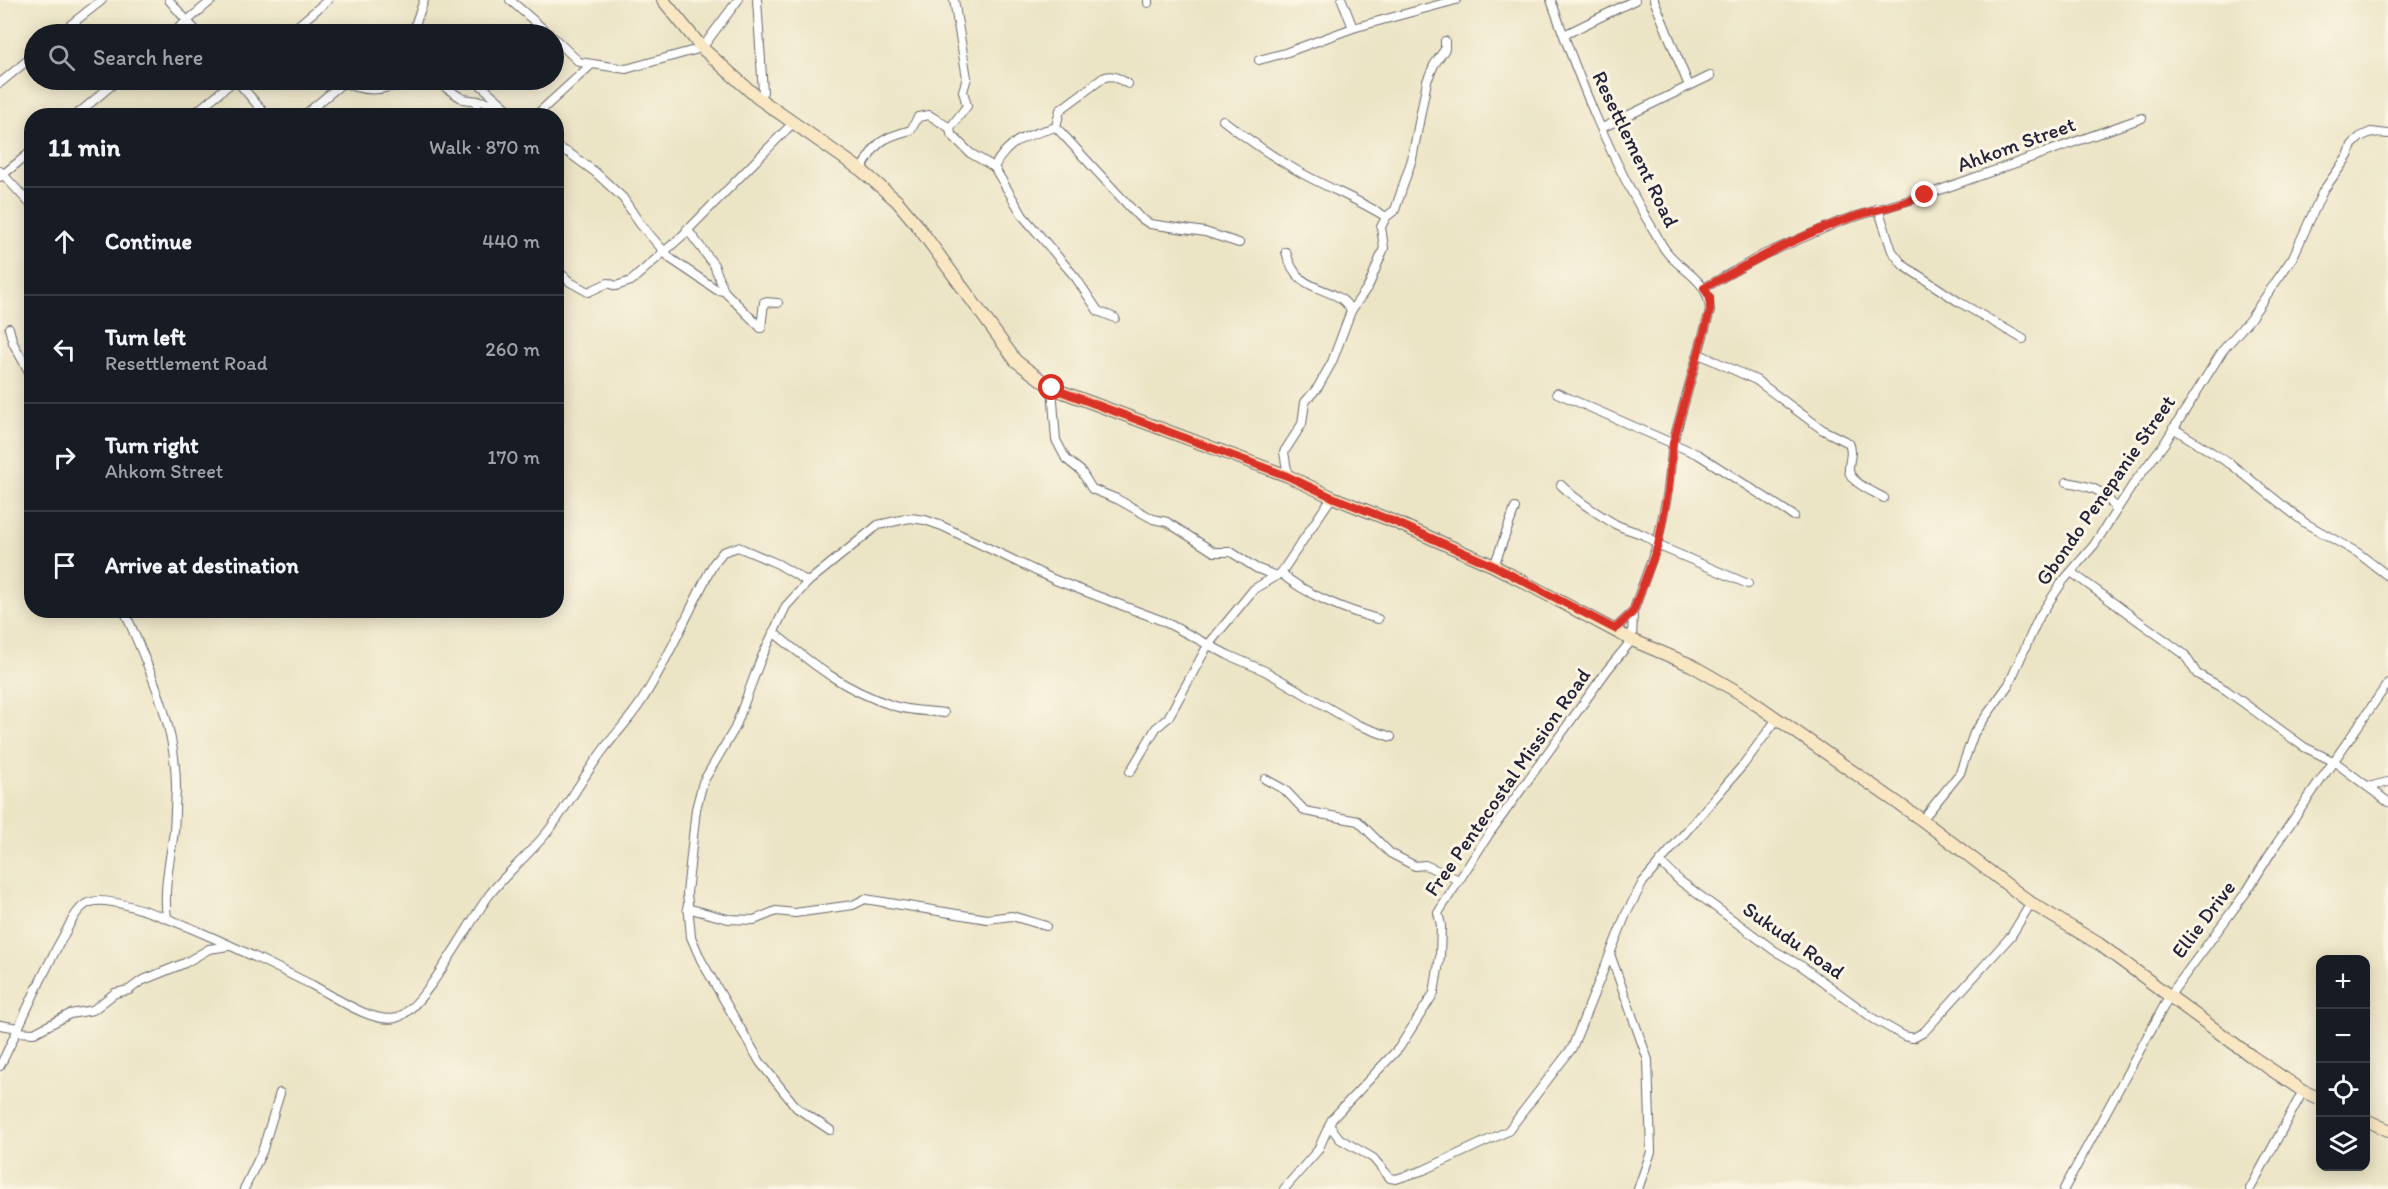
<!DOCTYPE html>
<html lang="en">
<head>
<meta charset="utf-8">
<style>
  :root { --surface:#171b24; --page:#242831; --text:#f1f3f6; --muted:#9ea1a6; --line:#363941 }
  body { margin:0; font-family:Itim,sans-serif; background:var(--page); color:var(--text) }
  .controls { position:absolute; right:18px; bottom:18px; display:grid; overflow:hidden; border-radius:12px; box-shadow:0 3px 15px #0003 }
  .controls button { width:54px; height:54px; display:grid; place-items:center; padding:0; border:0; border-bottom:2px solid var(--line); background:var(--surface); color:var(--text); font:30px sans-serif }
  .stop { position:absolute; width:18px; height:18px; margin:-14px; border:4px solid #d93025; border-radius:50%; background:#fff }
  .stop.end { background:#d93025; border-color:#fff; box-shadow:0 2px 6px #0008 }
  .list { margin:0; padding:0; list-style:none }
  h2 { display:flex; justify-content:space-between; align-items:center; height:78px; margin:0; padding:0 24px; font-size:26px }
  h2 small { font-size:20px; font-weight:400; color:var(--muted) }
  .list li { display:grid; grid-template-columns:39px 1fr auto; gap:18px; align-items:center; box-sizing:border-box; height:108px; padding:0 24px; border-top:2px solid var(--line) }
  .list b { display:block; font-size:22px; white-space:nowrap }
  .list p { margin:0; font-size:20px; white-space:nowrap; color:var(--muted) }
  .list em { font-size:20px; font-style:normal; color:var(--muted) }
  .icon { flex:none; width:33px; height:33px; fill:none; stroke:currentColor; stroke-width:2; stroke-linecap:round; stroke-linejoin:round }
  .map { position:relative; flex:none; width:2388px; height:1189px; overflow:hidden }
  .search { position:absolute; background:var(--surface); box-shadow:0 3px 15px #0003; left:24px; top:24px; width:540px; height:66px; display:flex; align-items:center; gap:15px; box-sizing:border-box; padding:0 21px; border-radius:33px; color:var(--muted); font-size:22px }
  .panel { position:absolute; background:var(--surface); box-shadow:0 3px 15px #0003; left:24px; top:108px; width:540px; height:510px; border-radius:24px }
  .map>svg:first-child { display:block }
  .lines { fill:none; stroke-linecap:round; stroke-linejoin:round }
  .street-casing { stroke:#68666b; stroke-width:10 }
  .secondary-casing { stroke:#68666b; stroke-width:14 }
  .street { stroke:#fff; stroke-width:8 }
  .secondary { stroke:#f9e7c3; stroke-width:12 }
  .route { stroke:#d93025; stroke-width:8 }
  .labels { text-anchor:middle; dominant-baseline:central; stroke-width:6; stroke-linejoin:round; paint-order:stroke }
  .street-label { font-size:21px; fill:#22223b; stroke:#fcf5e5 }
</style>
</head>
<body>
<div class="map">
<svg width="2388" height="1189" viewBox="0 0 2388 1189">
  <rect width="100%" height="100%" fill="#fcf5e5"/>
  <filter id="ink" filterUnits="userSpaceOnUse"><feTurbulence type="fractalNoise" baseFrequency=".0167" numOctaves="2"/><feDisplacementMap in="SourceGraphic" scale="12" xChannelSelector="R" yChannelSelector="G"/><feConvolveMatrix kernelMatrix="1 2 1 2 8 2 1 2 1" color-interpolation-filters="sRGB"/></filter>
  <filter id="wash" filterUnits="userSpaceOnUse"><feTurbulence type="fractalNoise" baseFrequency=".008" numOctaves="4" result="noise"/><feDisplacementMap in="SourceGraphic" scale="24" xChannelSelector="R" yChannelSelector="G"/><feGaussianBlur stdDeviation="1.35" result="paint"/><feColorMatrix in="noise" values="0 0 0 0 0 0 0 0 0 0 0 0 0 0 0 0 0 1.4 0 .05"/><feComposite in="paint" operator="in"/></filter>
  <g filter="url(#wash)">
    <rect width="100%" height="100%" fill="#ebe4c5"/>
  </g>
  <g filter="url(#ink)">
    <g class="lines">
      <g class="street-casing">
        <g id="street">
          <path d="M 169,0 L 187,21 L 171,34"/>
          <path d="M 510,0 L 549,34"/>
          <path d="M 757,0 L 763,92 L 758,98"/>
          <path d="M 954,0 L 967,78 L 963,91 L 967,106 L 950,128 L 951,134 L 970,153 L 994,167 L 1023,216 L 1076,278 L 1098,311 L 1115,318"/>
          <path d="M 1148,0 L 1148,3"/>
          <path d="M 1342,0 L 1353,28"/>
          <path d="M 1654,0 L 1689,86"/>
          <path d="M 414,28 L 422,34"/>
          <path d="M 59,34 L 102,0"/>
          <path d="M 199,34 L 187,21 L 212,0"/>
          <path d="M 288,34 L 328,0"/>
          <path d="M 409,34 L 414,28 L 424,0"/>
          <path d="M 1564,35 L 1635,0"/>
          <path d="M 554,38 L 579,62 L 626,69 L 702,48 L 738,0"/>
          <path d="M 1259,60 L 1285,53 L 1353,28 L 1456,0"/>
          <path d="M 236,80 L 267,116"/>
          <path d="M 334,80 C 370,94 378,91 413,80"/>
          <path d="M 434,80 L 463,99 L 502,104 L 516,116"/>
          <path d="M 475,80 L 501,103"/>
          <path d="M 0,83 L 34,55"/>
          <path d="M 477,101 L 477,116"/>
          <path d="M 75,116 L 118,80"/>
          <path d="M 191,116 L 235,80"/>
          <path d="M 303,116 L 344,82"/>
          <path d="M 535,116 L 592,64"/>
          <path d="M 1223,120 C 1246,138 1270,155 1296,170 C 1325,187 1358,199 1386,217"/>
          <path d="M 1056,127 L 1060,110 L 1103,78 C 1113,73 1119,79 1128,84"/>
          <path d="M 1602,128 L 1710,76"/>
          <path d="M 556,147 L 569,153 L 595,172 L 623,198 L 640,224 L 671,259 L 717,290 L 724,291"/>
          <path d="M 994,167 C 1009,139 1028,135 1056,127 L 1139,217 L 1150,224 L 1205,232 L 1239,243"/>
          <path d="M 861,170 C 876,142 881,138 911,130 L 918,117 L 929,115 L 950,128"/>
          <path d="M 0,171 L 32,206"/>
          <path d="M 0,177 L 32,151"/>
          <path d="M 1878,208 L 1892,251 L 1903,265 L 1959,302 L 2023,339"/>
          <path d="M 687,229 L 714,265 L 724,291 L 761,328"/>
          <path d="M 1286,252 C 1298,299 1337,282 1351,311"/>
          <path d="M 556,269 L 570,282 L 588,292 L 608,283 L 616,286 L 631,281 L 682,236 L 792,124"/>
          <path d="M 1704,288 L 1763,255 L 1841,221 L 1920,197 L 2142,118"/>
          <path d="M 9,328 L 13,343 L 32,377"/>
          <path d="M 761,328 L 764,302 L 778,303"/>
          <path d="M 1699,354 L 1756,380 L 1823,430 L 1849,443 C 1854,453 1848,461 1849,471 C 1851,483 1874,492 1884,498"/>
          <path d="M 1052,388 L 1056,440 L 1066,459 L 1081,471 L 1092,489 L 1117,499 L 1153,519 L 1167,522 L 1214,552 L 1231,552 L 1256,568 L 1276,576"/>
          <path d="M 1557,393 L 1699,455 L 1794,516"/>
          <path d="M 2173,428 L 2232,465 L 2305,523 L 2358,553 L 2388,576"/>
          <path d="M 1288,476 L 1284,452 L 1302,424 L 1305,402 L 1318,387 L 1332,362 L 1351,311 L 1369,285 L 1384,248 L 1381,227 L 1386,217 L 1395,210 L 1412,159 L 1427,81 L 1434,65 L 1445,49 L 1445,41"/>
          <path d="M 2067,482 C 2089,486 2105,489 2116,510"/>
          <path d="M 1561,485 C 1577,501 1596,513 1615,524 C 1630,532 1646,532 1657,545 L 1748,584"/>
          <path d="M 1494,566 L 1515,508"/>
          <path d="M 2071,572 L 2184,654 L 2197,674 L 2226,690 L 2304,747 L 2335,762 L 2368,787 L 2388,782"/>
          <path d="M 1281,573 C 1304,594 1348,611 1378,619"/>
          <path d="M 124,610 C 149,668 177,726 176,790 C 175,804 175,818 174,831 C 170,861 163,888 167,918"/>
          <path d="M 1615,629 L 1633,612"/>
          <path d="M 773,632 C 812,664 844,690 894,706 C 910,711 928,711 944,713"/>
          <path d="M 1130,772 L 1156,728 L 1168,718 L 1208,645 L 1254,589 L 1281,573 L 1332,497"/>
          <path d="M 1265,779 L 1285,790 L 1305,811 L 1358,821 L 1390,853 L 1415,866 L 1425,865 L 1459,880"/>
          <path d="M 2368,787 L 2388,802"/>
          <path d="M 1922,820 L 1960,773 L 1974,733 L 2009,684 L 2039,617 L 2063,581 L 2094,545 L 2134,483 L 2164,444 L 2223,350 L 2250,319 L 2293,257 L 2323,191 L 2348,156 L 2352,145 L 2360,137 L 2371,132 L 2388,134"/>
          <path d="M 1660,862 L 1680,881 L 1775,951 L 1803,967 L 1874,1019 L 1904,1036 L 1913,1038 L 1924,1032 L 2011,936 L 2031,903"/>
          <path d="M 687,908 L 728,919 L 754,920 L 776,911 L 795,913 L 853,905 L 865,899 L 987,919 L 1012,916 L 1046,926"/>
          <path d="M 0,1025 L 19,1028"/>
          <path d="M 17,1032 L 34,1033 L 70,1014 L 93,1010 L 115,993 L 129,990 L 141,981 L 185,963 L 209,949 L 229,946"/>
          <path d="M 0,1066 C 22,1022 40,977 64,935 C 70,924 76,910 86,904 C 116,884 277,968 312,985 C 333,996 373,1024 396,1018 C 424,1010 470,920 490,894 C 508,871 531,853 549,830 C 569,804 584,775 604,749 C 616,733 630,719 641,702 C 669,659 689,609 714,563 L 723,552 L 738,547 L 778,564 L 808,582"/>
          <path d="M 1329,1125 L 1340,1139 L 1373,1158 L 1390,1178 L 1396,1179 L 1424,1170 L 1508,1131 L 1572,1048 L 1610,954"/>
          <path d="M 830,1130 L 797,1108 L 760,1062 L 701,960 L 691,937 L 687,893 L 696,809 L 703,782 L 735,728 L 760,661 L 786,606 L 808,582 L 878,525 L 910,518 L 925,520 L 942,526 L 1055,580 L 1163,621 L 1228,655 L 1265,671 L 1358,725 L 1391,737"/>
          <path d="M 244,1189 L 262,1152 L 280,1093"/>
          <path d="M 1284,1189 L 1318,1150 L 1332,1119 L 1399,1048 L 1434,993 L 1440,957 L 1441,925 L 1438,913 L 1489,834 L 1608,669 L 1632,640 L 1633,612 L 1657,545 L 1668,491 L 1673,443 L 1710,311 C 1709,279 1683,273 1666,251 C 1661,245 1658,237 1654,231 C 1610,159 1579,79 1551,0"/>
          <path d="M 1638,1189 L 1651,1152 L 1648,1060 L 1610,954 L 1626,914 L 1643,882 L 1743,765 L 1777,719"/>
          <path d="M 2064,1189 L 2170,995 L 2247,891 L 2277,843 L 2388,683"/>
          <path d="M 2250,1189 L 2303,1091"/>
        </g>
      </g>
      <g class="secondary-casing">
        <g id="secondary">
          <path d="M 663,0 L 702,48 L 758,98 L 861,170 L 897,201 L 917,225 L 1016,361 L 1052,388 L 1288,476 L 1332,497 L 1395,522 L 1494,566 L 1632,640 L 1691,665 L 1743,695 L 1922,820 L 2031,903 L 2099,944 L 2251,1056 L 2303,1091 L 2320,1099"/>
          <path d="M 2366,1120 L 2388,1130"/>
        </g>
      </g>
      <use href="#street" class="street"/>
      <use href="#secondary" class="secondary"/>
    </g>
  </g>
  <g class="lines" filter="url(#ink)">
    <path class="route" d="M 1052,388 L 1287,476 L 1332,497 L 1395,522 L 1494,566 L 1615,629 L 1633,612 L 1658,545 L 1668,491 L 1673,443 L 1710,311 L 1710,298 L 1704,288 C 1749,263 1793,239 1841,221 C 1868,211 1898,206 1925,195"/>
  </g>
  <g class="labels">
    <g class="street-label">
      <text transform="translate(2016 144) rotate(-20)">Ahkom Street</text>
      <text transform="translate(1636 149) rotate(64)">Resettlement Road</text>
      <text transform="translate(2105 490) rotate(-55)">Gbondo Penepanie Street</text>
      <text transform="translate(1507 782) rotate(-55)">Free Pentecostal Mission Road</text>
      <text transform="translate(2203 919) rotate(-53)">Ellie Drive</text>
      <text transform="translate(1794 940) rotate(35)">Sukudu Road</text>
    </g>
  </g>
</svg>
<div class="controls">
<button>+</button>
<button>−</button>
<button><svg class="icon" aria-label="locate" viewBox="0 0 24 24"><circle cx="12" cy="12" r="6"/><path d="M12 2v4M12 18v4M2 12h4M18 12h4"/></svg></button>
<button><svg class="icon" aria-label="layers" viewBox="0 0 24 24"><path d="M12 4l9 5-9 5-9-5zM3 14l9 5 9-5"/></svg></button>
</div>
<div class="stop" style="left:1052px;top:388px"></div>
<div class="stop end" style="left:1925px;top:195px"></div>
<div class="search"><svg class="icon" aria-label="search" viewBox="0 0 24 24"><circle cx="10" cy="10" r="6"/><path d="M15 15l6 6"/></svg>Search here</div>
<section class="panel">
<h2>11 min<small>Walk · 870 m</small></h2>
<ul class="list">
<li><svg class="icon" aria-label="ahead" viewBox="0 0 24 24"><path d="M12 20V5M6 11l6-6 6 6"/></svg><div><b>Continue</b></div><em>440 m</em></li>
<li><svg class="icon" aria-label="left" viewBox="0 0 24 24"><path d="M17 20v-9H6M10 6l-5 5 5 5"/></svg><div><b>Turn left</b><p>Resettlement Road</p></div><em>260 m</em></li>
<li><svg class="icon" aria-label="right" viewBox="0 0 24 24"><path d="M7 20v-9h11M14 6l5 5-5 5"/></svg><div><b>Turn right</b><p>Ahkom Street</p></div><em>170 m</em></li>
<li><svg class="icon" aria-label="arrive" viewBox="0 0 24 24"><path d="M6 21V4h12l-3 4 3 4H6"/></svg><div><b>Arrive at destination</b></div></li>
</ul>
</section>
</div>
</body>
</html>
